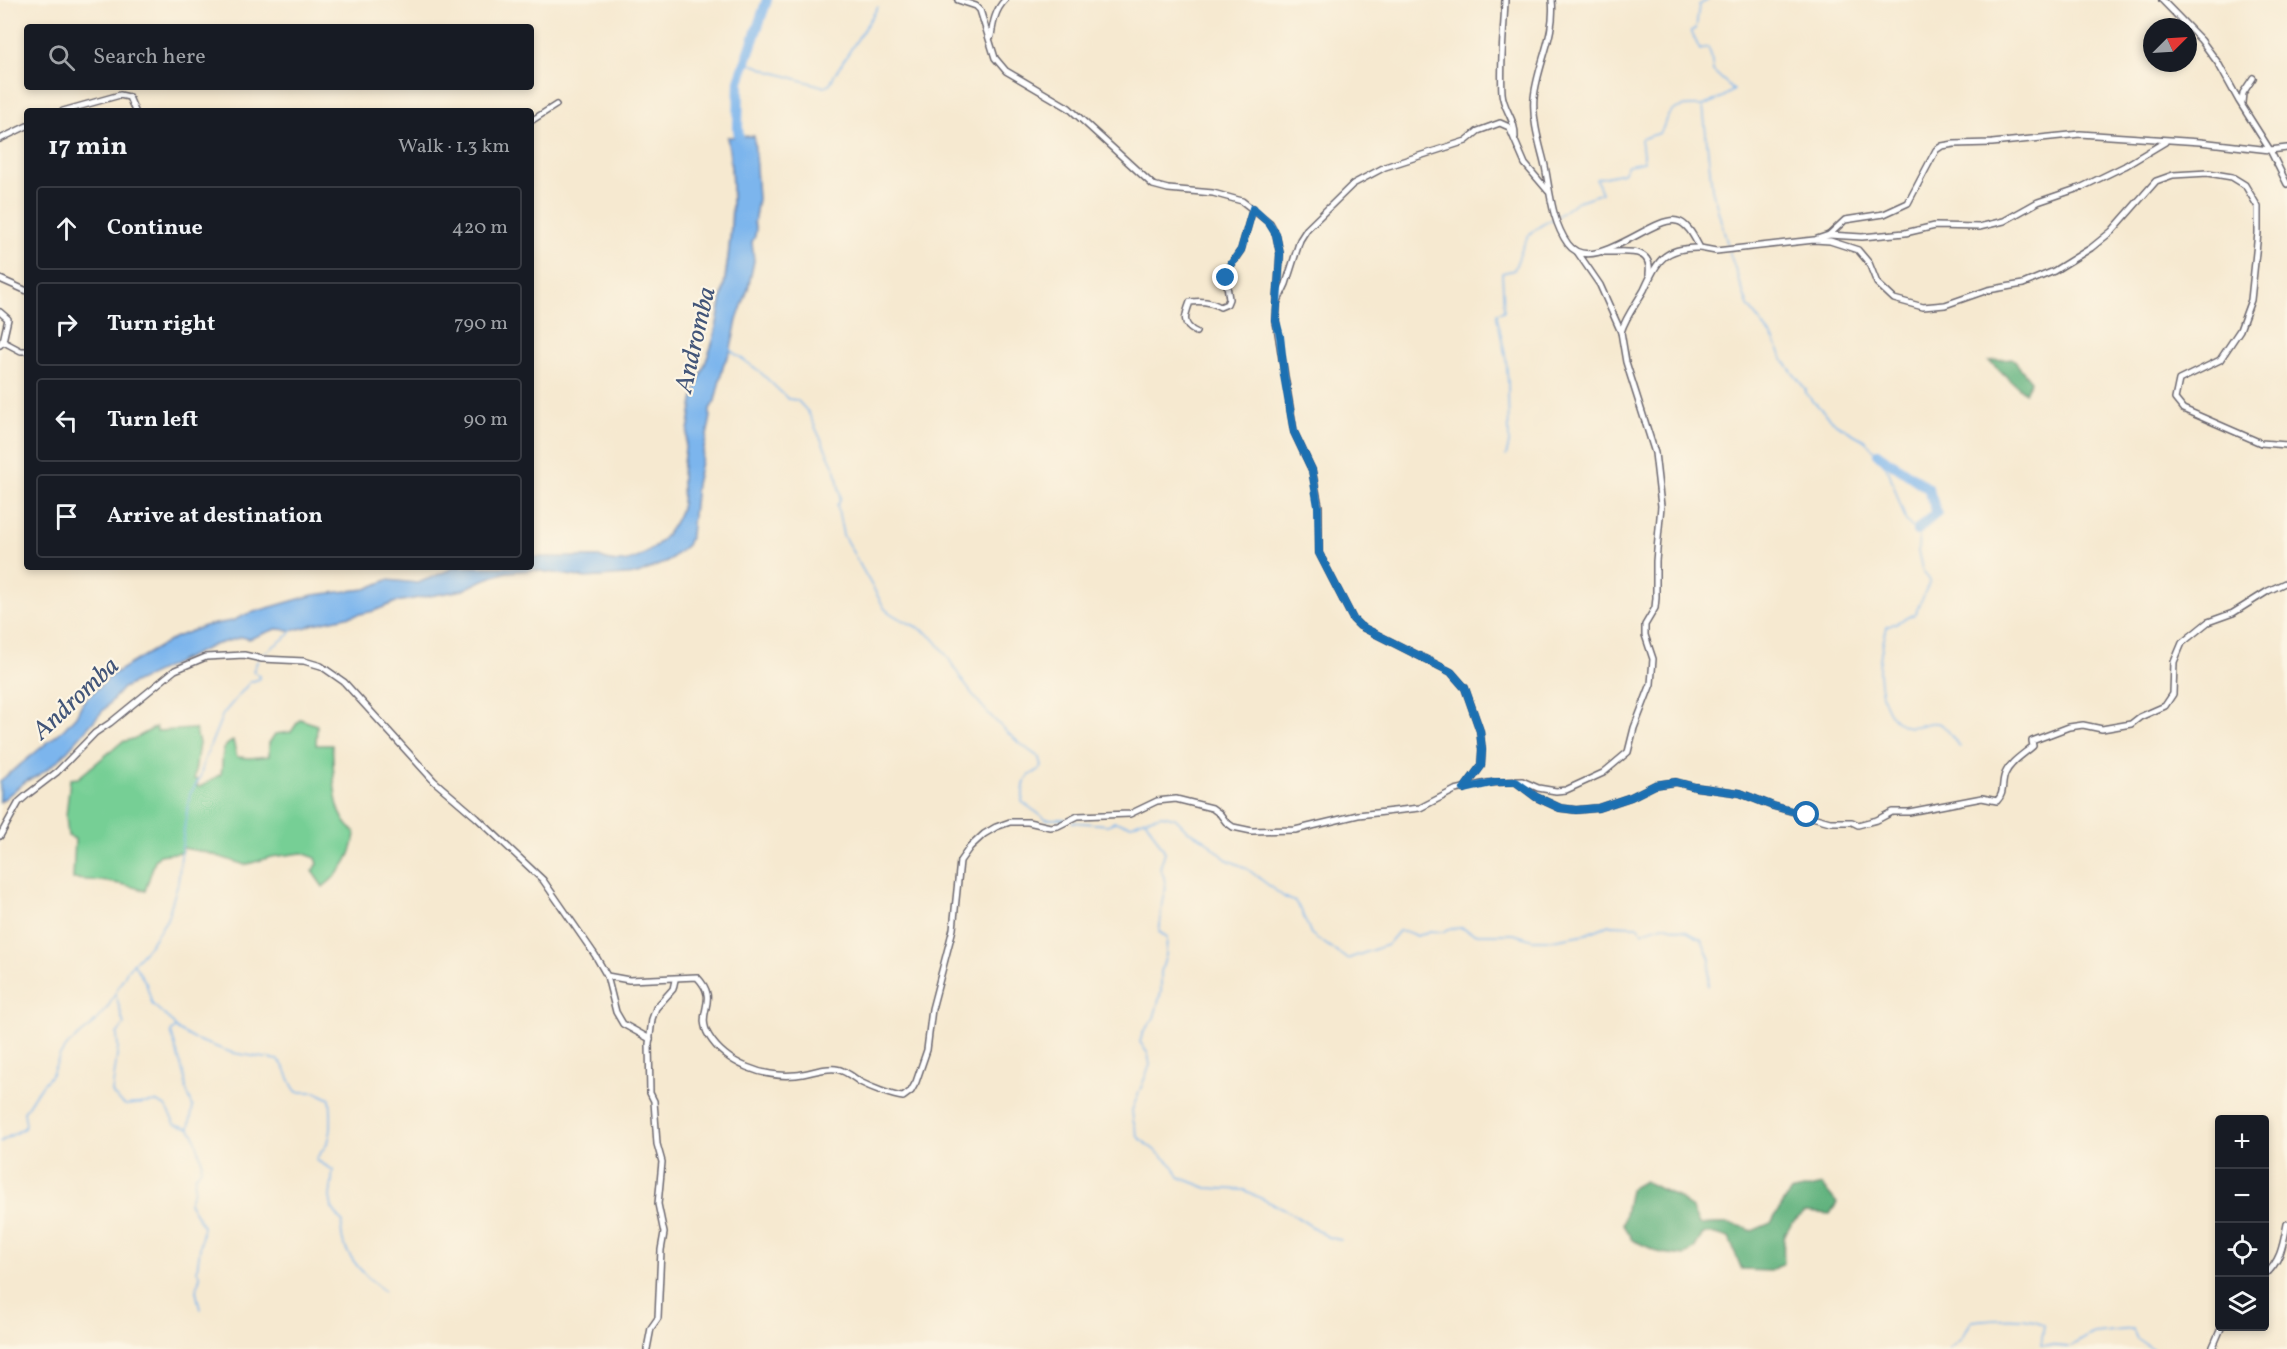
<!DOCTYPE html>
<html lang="en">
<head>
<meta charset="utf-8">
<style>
  :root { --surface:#171b24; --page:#242831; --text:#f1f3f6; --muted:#9ea1a6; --line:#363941 }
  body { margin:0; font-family:Vollkorn,serif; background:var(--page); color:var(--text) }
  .controls { position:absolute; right:18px; bottom:18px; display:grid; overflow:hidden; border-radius:6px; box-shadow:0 3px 9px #0003 }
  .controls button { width:54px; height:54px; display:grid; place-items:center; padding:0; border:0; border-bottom:2px solid var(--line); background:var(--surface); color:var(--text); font:30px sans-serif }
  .compass { position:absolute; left:2143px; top:18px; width:54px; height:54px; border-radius:50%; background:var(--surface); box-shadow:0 3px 9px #0003; rotate:66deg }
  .stop { position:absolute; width:18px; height:18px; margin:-14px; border:4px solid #1f6fb2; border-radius:50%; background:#fff }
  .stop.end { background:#1f6fb2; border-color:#fff; box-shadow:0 2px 6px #0008 }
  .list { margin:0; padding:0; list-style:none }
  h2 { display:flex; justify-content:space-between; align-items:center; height:78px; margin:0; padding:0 24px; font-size:26px }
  h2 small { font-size:20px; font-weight:400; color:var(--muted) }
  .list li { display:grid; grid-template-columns:39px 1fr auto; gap:18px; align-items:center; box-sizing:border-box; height:84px; margin:0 12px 12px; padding:0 12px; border:2px solid var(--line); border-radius:6px }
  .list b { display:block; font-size:22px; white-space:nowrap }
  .list em { font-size:20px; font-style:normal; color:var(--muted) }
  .icon { flex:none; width:33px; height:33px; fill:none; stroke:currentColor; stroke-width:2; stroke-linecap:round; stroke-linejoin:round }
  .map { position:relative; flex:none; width:2287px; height:1349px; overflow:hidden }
  .search { position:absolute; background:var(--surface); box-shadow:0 3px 9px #0003; left:24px; top:24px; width:510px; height:66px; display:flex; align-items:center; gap:15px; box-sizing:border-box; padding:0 21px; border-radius:6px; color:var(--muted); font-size:22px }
  .panel { position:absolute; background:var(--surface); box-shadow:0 3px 9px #0003; left:24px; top:108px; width:510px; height:462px; border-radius:6px }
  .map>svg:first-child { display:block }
  .green { fill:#76cf95; stroke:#4c7868; stroke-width:1.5 }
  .forest { fill:#60b27e; stroke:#416a5c; stroke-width:1.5 }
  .water { fill:#7cb5ed; stroke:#4f6c94; stroke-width:1.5 }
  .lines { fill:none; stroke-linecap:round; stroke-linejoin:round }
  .stream { stroke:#7cb5ed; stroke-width:1.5 }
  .river { stroke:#7cb5ed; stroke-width:10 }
  .street-casing { stroke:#6c686f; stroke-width:8 }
  .street { stroke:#fff; stroke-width:5 }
  .route { stroke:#1f6fb2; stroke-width:8 }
  .labels { text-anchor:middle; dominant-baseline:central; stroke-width:4.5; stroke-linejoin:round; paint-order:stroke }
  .water-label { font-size:26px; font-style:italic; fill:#425579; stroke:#fcf5e5 }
</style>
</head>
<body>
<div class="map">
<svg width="2287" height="1349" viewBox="0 0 2287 1349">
  <rect width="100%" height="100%" fill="#fcf5e5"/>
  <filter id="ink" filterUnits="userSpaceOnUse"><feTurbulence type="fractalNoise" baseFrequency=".0167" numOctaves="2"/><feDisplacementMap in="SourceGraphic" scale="12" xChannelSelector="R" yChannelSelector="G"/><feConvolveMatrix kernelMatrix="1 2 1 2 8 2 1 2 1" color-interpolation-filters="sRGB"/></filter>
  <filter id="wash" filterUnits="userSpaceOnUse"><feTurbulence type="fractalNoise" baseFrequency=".008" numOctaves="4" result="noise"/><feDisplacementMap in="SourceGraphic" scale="24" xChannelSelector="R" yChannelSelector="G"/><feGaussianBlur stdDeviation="1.35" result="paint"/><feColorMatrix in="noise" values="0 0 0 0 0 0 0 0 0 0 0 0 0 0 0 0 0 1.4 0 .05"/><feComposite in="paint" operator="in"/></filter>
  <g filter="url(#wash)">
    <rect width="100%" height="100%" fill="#f6e9d0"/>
    <path class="green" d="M 300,719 L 317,725 L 316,745 L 332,745 C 335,772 330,815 355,832 C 354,855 341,873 323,887 L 312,871 L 318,864 L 316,858 L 302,853 L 271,857 L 245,865 L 205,852 L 182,848 L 182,852 L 160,855 L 155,860 L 145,891 C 126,883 94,880 73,879 L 75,839 L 68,836 L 66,816 L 70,779 L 78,778 L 122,742 L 136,738 L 156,727 L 157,731 L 195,729 L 199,743 L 194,779 L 198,780 L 197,786 L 200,787 L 221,774 C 224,761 218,747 233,741 L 237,757 L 250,758 L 269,756 L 269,743 L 275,734 L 291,732 Z"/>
    <g class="forest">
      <path d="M 2012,358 L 2031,381 L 2025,393 L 1989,361 Z"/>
      <path d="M 1644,1181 L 1679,1198 L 1692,1209 L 1699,1225 C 1718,1223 1735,1222 1752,1231 L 1771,1223 L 1790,1192 L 1822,1185 L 1837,1203 L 1830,1214 L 1805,1212 C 1783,1229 1782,1235 1784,1263 L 1771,1271 L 1742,1270 L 1729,1238 L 1716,1234 L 1703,1234 L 1694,1249 L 1684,1256 L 1661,1253 L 1632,1240 L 1623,1225 L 1630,1189 Z"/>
    </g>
    <path class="water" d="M 754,136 L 758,199 L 754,223 L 756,229 L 755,236 L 752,242 L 754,261 L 748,289 L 737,320 L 730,353 L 724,363 L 715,401 L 710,409 L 710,422 L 696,484 L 691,535 L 687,545 L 668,561 L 638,574 L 586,578 L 534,570 L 506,572 L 483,580 L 463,590 L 396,602 L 374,611 L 314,624 L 304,628 L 290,630 L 276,629 L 249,639 L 242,637 L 214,645 L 123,688 L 60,759 L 38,776 L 26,781 L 0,802 L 0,781 L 64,729 L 76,716 L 83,702 L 113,674 L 174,638 L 204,626 L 232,621 L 247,614 L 313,595 L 366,589 L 387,580 L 418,583 L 456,567 L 531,567 L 531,557 L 599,557 C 633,574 668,542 680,511 C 685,498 681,488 682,475 C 683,458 686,441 689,425 C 691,414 692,404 695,393 C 700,374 709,356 714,337 C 728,274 739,201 727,137 Z"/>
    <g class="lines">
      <g class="stream">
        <path d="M 1708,0 L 1699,5 L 1696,29 L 1691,31 L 1700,50 L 1708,47 L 1711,55 L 1713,71 L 1734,90 L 1723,97 L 1703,106 L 1712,189 L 1728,246"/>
        <path d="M 745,61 L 769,71 L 825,87 L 830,84 L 835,74 L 878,7"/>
        <path d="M 1558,216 L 1576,202 L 1602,193 L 1596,179 L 1623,173 L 1628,165 L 1644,162 L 1641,139 L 1660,133 C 1664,128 1664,124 1666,119 C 1673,105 1689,105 1703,106"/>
        <path d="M 1729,251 L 1748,306 L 1774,340 L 1784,361 L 1806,390 L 1805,393 L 1836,424 L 1864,440 L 1878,454 L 1889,472 L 1906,521 L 1919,535 L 1918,551 L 1922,569 L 1930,581 L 1915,614 L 1887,627 C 1885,636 1882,645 1881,654 C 1876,676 1881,717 1905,726 C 1917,730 1931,718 1942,725 C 1949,730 1954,740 1960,747"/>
        <path d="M 730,350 L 759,371 L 788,399 L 797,400 L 808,412 L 836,471 L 840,494 L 840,501 L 837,505 L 843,535 L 885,609 C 899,622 918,624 932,637 C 945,650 954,668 964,683 C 984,711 1011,739 1040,758 L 1042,767 C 1038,772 1034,772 1029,776 C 1022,782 1024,793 1022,802 L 1046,819 L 1065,819"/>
        <path d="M 1506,456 L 1509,444 L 1508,383 L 1506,359 L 1497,317 L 1497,313 L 1504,311 L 1502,273 L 1514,270 C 1525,243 1523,233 1553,219"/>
        <path d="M 260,656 L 289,635 L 293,629"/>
        <path d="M 1145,819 L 1162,815 L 1175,818 L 1188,831 L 1204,839 L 1226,859 L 1246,868 L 1284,897 L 1295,902 L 1301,910 L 1311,934 L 1347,959 L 1387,945 L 1399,931 L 1404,931 L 1417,936 L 1430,931 L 1443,932 L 1449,929 L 1462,928 L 1474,934 L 1514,934 L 1533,940 L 1552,940 L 1586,934 L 1609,925 L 1637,926 L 1642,932 L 1663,925 L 1685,931 L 1701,939 L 1710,959 L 1708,986"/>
        <path d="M 1072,822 L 1108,825 L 1114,822 L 1132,825 L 1145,819 L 1165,852 L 1160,868 L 1164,877 L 1166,889 C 1160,897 1162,920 1159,932 L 1167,937 L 1166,955 L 1161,972 L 1161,992 L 1154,1018 L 1143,1032 L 1140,1042 L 1148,1054 L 1150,1065 L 1132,1110 L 1133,1120 L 1138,1137 L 1167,1160 L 1174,1167 L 1179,1177 L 1207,1188 L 1244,1190 L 1289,1212 L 1328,1237 L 1341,1240"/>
        <path d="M 133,963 L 146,983 L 152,1004 L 170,1020 L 178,1030 L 194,1039 L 233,1053 L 278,1060 C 288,1067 288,1083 297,1092 L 315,1092 L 330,1099 C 331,1109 333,1135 327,1143 C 324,1150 319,1153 316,1160 L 333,1170 L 330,1197 L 332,1208 L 343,1223 C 334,1246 366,1278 384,1291"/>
        <path d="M 116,995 L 124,1025 L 117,1034 L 118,1048 L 112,1092 L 114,1096 L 125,1105 L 157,1102 L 165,1106 L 175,1124 L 189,1128 L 194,1135 L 202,1161 L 201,1169 L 195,1176 L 194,1190 L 189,1203 L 203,1226 L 197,1270 L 200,1277 L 196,1291 L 200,1309"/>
        <path d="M 175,1028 L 171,1032 L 185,1079 L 186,1089 L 193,1107 L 189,1128"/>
        <path d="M 0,1142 L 24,1128 L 26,1125 L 24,1112 L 38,1090 L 52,1074 L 60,1055 L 69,1044 L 91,1026 L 108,1007 L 128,969 L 150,945 L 167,919 L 178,883 L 184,829 L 190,794 L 200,778 L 204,761 L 223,714 L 250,682 L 259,679 L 259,676 L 253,671 L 258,660"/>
        <path d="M 1949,1349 L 1960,1340 L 1972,1321 C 1991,1319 2029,1315 2044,1325 L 2041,1345 L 2069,1347 L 2094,1333 L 2133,1329 L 2137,1338 L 2153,1349"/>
      </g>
      <g class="river">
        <path d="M 740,150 L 738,128 L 739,81 L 767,0"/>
        <path d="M 1878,454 L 1928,488 L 1937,513 C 1930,519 1923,523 1917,531"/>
      </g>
    </g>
  </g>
  <g filter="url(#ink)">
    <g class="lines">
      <g class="street-casing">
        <g id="street">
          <path d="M 958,0 L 976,6 L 980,10 L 995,58 L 1006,71 L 1069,108 L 1153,185 L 1168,189 L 1213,193 L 1242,201 L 1270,223 L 1276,234 L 1280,254 L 1276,321 L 1294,432 L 1312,470 L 1319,506 L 1319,553 L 1353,619 L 1360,626 L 1451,672 L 1465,688 L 1480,731 L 1482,750 L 1481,766 L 1464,789"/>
          <path d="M 1505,0 C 1504,31 1500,62 1502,93 C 1503,109 1516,120 1515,137"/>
          <path d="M 1552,0 C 1556,35 1537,65 1534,98 C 1532,121 1540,145 1545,166 C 1550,192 1552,222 1568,244 C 1592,277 1653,215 1677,221 C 1688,223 1695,239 1700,248 L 1716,251 L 1814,240 L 1830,241 L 1858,250 L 1869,263 L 1877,283 L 1894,299 L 1923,307 L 1945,305 L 1988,290 L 2023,284 L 2054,271 L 2091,248 L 2112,231 L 2156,181 L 2173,175 L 2208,173 L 2232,177 L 2245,185 L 2258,207 L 2258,233 L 2251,300 L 2240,330 L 2220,360 L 2179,380 L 2175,399 L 2183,409 L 2261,443 L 2287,445"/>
          <path d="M 2162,0 L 2201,40 L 2218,63 L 2239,101 L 2270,150 L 2287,184"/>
          <path d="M 991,36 C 993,23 995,10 1005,0"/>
          <path d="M 2242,103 L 2243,93 L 2253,78"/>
          <path d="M 63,111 L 120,95 L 129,97 L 135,111"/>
          <path d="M 531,121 L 556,105"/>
          <path d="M 0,139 L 27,126"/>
          <path d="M 1829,235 L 1862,237 L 1905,233 L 1935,226 L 1979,227 L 2004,221 L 2038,202 L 2082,187 L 2125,166 L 2165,142"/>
          <path d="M 1817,239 L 1829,235 L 1845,220 L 1884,214 L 1908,203 L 1936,150 L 1942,146 L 1954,144 L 1992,143 L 2080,134 L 2200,142 L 2270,150 L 2287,148"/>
          <path d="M 1603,252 C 1623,253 1653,245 1649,274"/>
          <path d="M 0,279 L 27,291"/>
          <path d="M 1277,303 L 1286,284 L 1300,240 L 1307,229 L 1353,184 L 1385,167 L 1466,141 L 1478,131 L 1500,123 L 1509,127 L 1525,164 L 1548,191"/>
          <path d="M 0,312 L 8,319 L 3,341 L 0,345"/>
          <path d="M 1196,332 C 1181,325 1185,315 1190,302 C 1201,301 1211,301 1220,307 L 1227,304 L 1229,299 L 1226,278 L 1227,271 L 1241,250 L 1253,208"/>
          <path d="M 1621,332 C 1626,316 1636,304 1644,290 C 1658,260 1664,247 1700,248"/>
          <path d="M 2,341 L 21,351 L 27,351"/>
          <path d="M 1516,782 L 1536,797 L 1560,808 L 1576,810 L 1598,808 L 1631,797 L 1655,785 L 1676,782 L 1695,787 L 1740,793 L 1773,806 L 1830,822 L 1852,822 L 1858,825 L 1877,820 L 1892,812 L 1909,812 L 1982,798 L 1997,801 C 2005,793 2001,784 2005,774 C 2010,762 2024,754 2033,746 L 2032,741 L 2069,727 L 2083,725 L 2102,729 L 2131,724 L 2140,717 L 2165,706 L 2173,694 L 2174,662 L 2182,643 L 2208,622 L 2233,613 L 2268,591 L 2287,582"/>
          <path d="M 0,836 L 19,802 L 27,795 L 57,772 L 95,733 L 110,723 L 175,670 L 206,657 L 244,655 L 262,659 L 304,661 L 321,666 L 344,682 L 434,781 L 477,818 L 543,880 L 595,955 L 607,976 L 629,980 L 697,977 C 721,1002 694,1011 709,1036 C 726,1064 764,1078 796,1075 C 809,1074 824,1067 836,1069 C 845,1070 853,1077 860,1082 C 870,1087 892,1096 903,1097 L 911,1091 L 916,1082 L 927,1050 L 932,1009 L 953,929 L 960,861 L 970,847 L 984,834 L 996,827 L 1010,822 L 1028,822 L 1050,827 L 1058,826 L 1078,816 L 1130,814 L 1157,801 L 1176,799 L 1212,808 L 1220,814 L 1226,822 L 1233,827 L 1252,831 L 1295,830 L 1358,815 L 1420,808 L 1455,790 L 1487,783 L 1522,781 L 1538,788 L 1556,791 L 1566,790 L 1603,773 L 1628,752 L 1634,728 L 1651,684 L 1653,659 L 1645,635 L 1645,625 L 1655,608 L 1656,598 L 1656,561 L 1661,506 L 1655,453 L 1626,362 L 1621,332 L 1600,285 L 1578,253"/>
          <path d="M 607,976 L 616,1012 L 623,1024 L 650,1039"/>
          <path d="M 2264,1276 C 2281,1261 2283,1245 2287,1224"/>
          <path d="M 647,1349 L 651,1328 L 658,1318 L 661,1250 L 664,1233 L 658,1204 L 662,1162 L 657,1144 L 654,1101 L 650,1093 L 649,1044 L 652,1019 L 656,1008 L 673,989 L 675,980"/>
          <path d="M 2212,1349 L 2222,1326"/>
        </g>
      </g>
      <use href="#street" class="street"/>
    </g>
  </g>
  <g class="lines" filter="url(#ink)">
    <path class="route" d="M 1226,278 L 1231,264 L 1241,250 L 1253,208 L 1269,223 L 1276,234 L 1280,254 L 1276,321 L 1280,336 L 1284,375 L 1294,432 L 1312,470 L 1318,506 L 1319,553 L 1353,619 L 1360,626 L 1451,672 L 1465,688 L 1480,731 L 1482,750 L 1481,766 L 1464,789 L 1495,782 L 1516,782 L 1536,797 L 1560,808 L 1576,810 L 1598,808 L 1631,797 L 1655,785 L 1676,782 L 1695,787 L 1740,793 L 1773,806 L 1807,815"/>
  </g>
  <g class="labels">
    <g class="water-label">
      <text transform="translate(696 340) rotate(-77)">Andromba</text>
      <text transform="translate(76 699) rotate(-43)">Andromba</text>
    </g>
  </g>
</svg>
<div class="controls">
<button>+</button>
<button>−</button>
<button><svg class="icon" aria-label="locate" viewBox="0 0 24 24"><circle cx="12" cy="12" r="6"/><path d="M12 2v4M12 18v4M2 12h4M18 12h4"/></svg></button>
<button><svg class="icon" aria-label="layers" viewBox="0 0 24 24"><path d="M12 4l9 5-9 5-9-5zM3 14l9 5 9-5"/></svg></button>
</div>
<svg class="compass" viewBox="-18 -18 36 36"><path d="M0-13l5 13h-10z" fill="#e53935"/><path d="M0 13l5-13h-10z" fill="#9ea1a6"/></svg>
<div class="stop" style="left:1807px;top:815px"></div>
<div class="stop end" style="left:1226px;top:278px"></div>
<div class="search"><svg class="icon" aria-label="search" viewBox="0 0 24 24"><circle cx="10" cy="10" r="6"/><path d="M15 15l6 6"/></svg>Search here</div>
<section class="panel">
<h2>17 min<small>Walk · 1.3 km</small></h2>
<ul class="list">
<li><svg class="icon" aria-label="ahead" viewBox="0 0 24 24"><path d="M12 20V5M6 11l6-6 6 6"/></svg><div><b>Continue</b></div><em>420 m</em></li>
<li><svg class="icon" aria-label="right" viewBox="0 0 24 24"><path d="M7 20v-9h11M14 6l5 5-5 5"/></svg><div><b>Turn right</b></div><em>790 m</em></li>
<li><svg class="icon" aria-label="left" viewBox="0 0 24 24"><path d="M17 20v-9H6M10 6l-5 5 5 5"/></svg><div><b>Turn left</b></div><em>90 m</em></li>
<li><svg class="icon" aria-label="arrive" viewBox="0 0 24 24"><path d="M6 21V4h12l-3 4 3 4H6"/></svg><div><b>Arrive at destination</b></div></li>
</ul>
</section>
</div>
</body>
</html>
